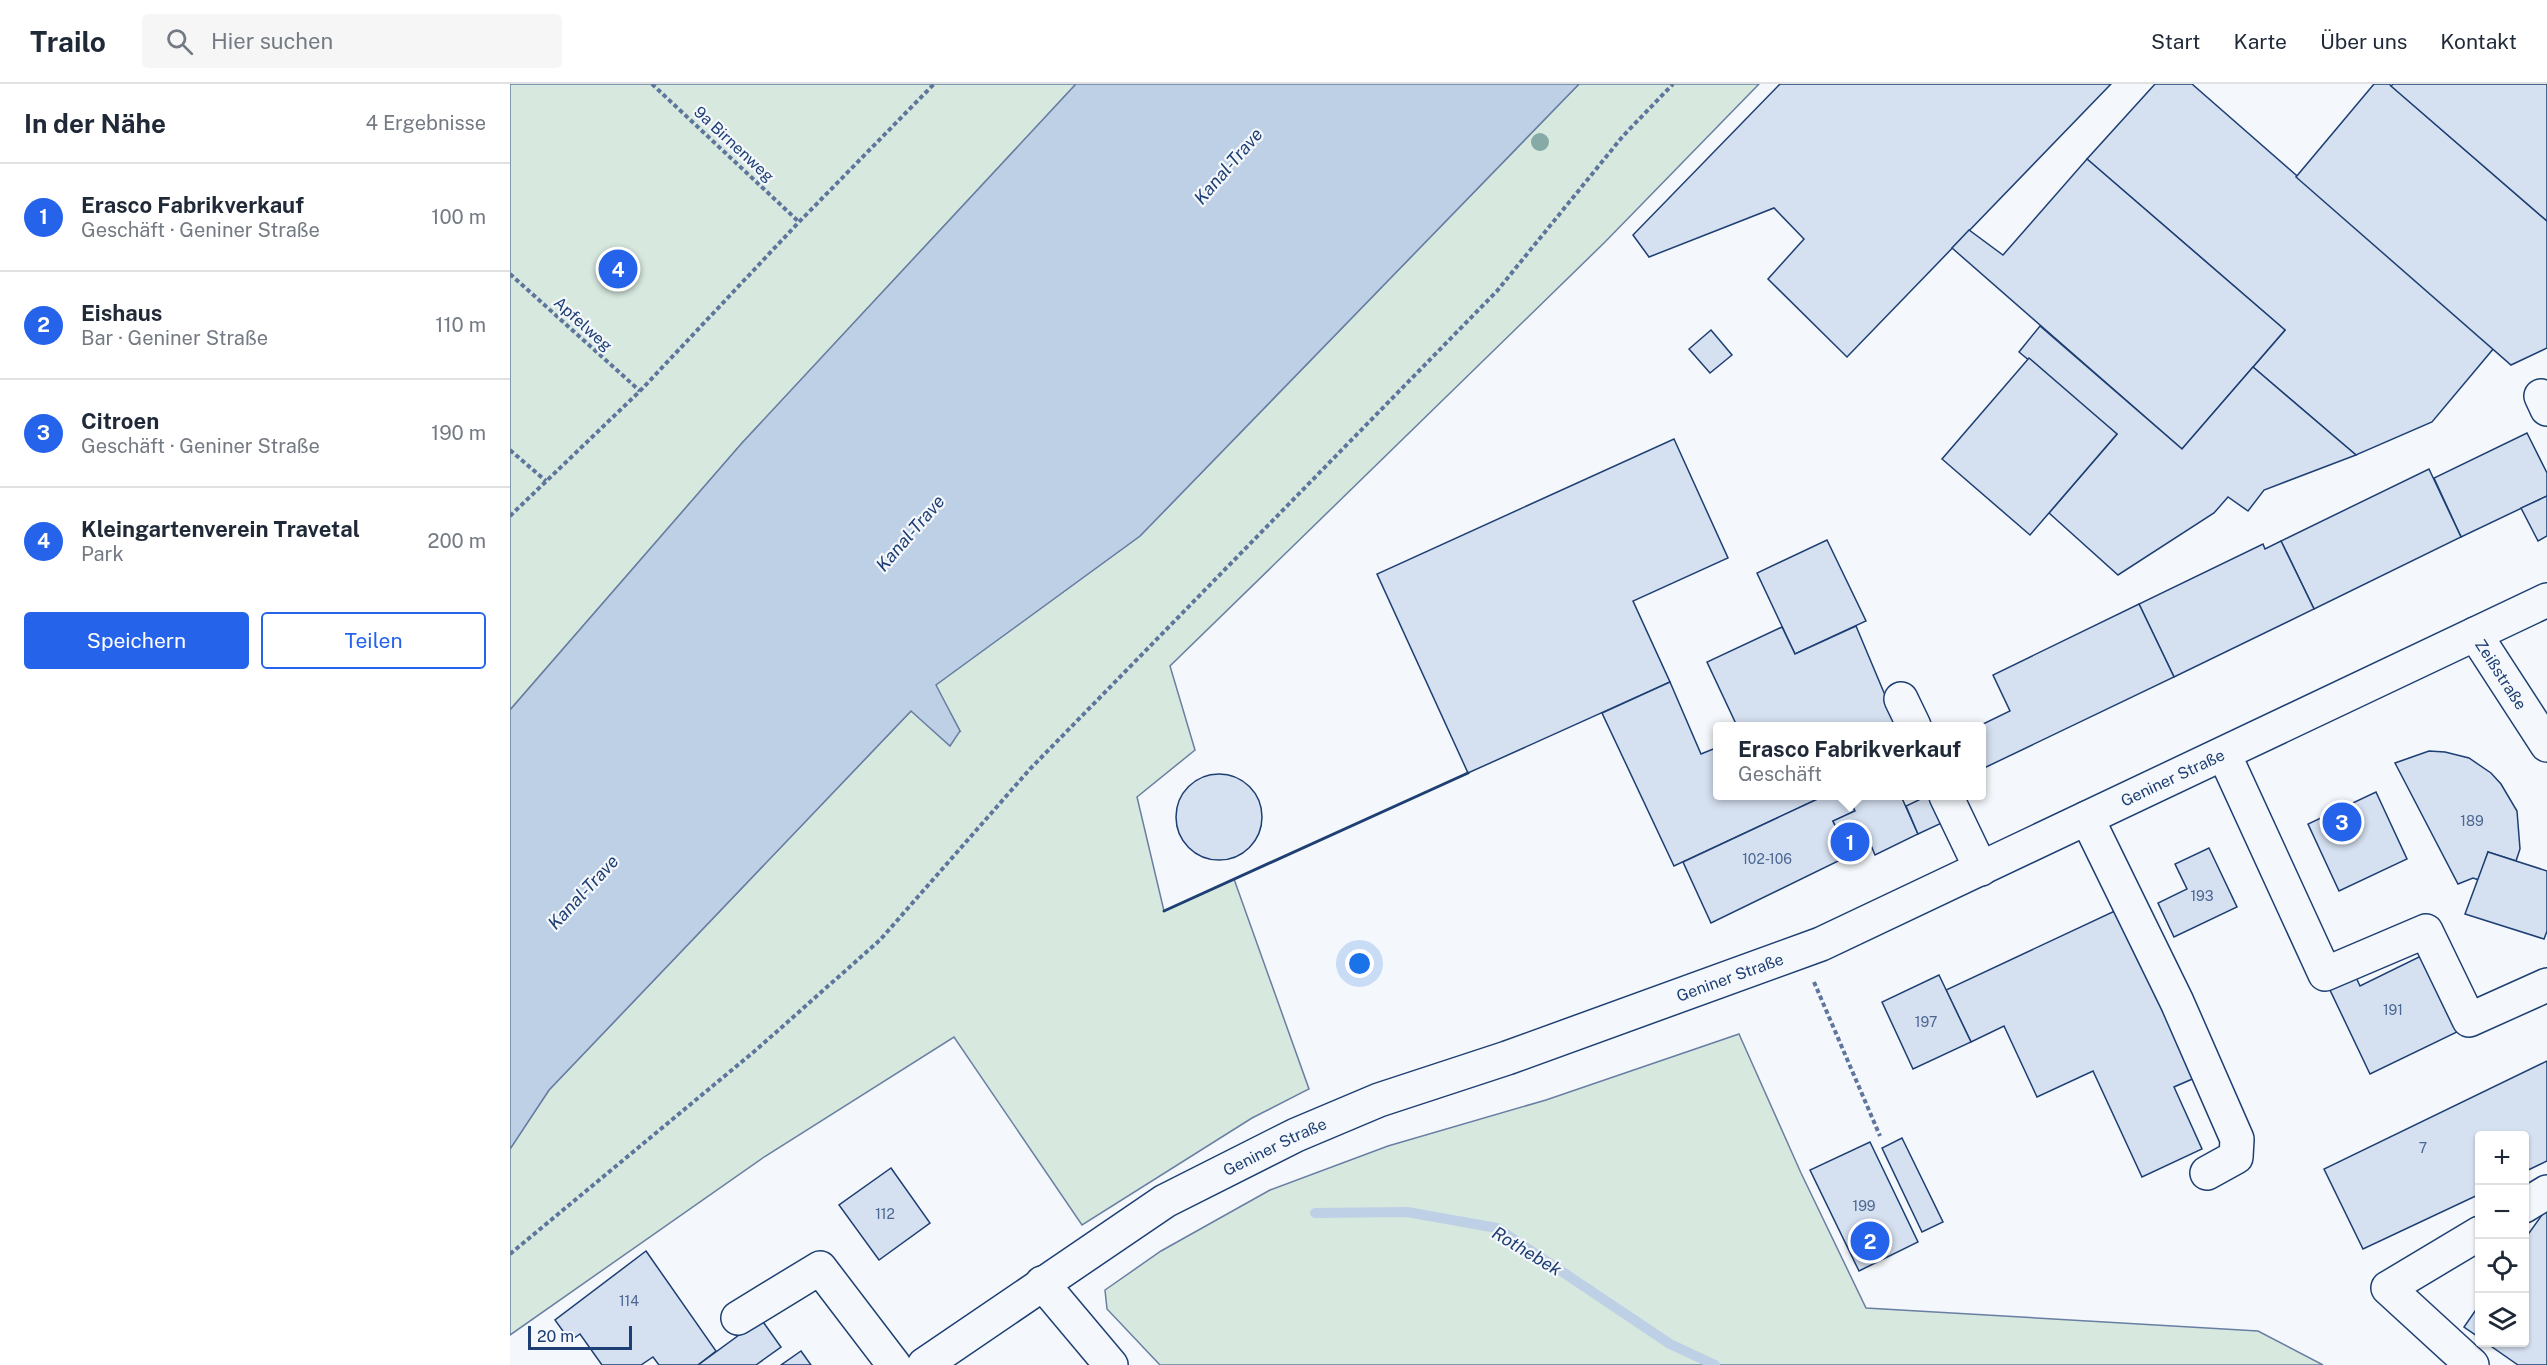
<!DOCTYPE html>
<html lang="de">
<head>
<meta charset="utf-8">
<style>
  :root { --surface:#fff; --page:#f6f6f7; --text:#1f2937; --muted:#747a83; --line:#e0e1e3; --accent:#2563eb }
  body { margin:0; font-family:"Public Sans",sans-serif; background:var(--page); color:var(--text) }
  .controls { position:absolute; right:18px; bottom:18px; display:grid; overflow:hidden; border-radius:6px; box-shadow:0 2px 4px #0004 }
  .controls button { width:54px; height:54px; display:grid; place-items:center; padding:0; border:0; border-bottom:2px solid var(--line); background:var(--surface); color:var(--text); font:30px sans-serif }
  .scale { position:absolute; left:18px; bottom:15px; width:104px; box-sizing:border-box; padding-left:6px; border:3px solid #1d3f73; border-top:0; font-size:16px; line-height:21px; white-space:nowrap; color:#1d3f73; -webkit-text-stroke:4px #f4f7fb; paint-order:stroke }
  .you { position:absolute; left:850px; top:880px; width:21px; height:21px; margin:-15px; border:4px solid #fff; border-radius:50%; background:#1a73e8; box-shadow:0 0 0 9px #1a73e833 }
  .badge { display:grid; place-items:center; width:39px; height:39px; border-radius:50%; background:var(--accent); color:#fff; font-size:20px; font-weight:700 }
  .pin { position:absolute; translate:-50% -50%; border:3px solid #fff; box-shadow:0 2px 6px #0006 }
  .popup { position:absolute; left:1203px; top:638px; width:273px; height:78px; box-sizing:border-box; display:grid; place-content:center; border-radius:6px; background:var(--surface); filter:drop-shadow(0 2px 4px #0005); font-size:20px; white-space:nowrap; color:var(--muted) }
  .popup b { font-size:22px; color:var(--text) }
  .popup::after { content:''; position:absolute; left:50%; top:100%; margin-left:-12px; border:12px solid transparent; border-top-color:var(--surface) }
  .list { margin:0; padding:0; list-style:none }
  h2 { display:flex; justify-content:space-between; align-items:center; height:78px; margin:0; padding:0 24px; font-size:26px }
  h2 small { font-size:20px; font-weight:400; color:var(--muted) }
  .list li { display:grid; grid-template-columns:39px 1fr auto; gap:18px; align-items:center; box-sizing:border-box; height:108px; padding:0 24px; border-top:2px solid var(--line) }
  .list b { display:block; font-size:22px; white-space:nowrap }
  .list p { margin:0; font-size:20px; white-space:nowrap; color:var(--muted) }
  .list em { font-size:20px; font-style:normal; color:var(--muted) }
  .actions { display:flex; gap:12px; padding:18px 24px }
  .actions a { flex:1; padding:14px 0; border:2px solid var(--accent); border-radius:6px; text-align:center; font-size:21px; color:var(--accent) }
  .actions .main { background:var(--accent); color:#fff }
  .icon { flex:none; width:33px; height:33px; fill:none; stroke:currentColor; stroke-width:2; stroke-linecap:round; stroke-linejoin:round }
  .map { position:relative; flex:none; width:2037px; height:1281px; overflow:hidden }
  header { display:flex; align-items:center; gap:36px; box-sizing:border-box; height:84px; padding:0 30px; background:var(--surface); border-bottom:2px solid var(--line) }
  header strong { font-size:28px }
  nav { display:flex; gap:33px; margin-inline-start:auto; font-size:21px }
  .search { width:420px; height:54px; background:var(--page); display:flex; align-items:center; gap:15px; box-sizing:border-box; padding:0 21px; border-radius:6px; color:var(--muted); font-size:22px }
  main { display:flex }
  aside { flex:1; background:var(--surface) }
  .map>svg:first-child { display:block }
  .green { fill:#d7e8df; stroke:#687fa3; stroke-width:1.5 }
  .water { fill:#bed0e5; stroke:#687fa3; stroke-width:1.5 }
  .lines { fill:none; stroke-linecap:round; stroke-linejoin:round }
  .stream { stroke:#bed0e5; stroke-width:10 }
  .building { fill:#d5e0f0; stroke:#1d3f73; stroke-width:1.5 }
  .minor-casing { stroke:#1d3f73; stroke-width:36 }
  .major-casing { stroke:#1d3f73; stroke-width:36 }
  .path { stroke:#5e769c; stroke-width:4; stroke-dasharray:4.5 3; stroke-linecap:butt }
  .minor { stroke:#f4f7fb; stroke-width:33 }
  .major { stroke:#f4f7fb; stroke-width:33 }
  .wall { stroke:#1d3f73; stroke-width:3 }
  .tree { fill:#86aba6 }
  .labels { text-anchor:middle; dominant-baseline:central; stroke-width:4.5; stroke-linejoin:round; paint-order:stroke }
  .number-label { font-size:14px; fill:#4b6792 }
  .street-label { font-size:16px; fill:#1d3f73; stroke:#f4f7fb }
  .water-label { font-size:18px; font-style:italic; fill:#1d3f73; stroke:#f4f7fb }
</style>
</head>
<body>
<header>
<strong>Trailo</strong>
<div class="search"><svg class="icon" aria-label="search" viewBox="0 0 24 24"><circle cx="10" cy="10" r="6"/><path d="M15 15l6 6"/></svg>Hier suchen</div>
<nav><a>Start</a><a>Karte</a><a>Über uns</a><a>Kontakt</a></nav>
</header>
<main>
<aside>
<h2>In der Nähe<small>4 Ergebnisse</small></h2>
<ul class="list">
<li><span class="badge">1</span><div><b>Erasco Fabrikverkauf</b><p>Geschäft · Geniner Straße</p></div><em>100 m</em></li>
<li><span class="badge">2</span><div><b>Eishaus</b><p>Bar · Geniner Straße</p></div><em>110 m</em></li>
<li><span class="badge">3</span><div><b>Citroen</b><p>Geschäft · Geniner Straße</p></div><em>190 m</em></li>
<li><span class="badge">4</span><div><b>Kleingartenverein Travetal</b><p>Park</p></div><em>200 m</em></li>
</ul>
<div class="actions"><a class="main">Speichern</a><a>Teilen</a></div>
</aside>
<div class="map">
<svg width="2037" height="1281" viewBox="0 0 2037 1281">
  <rect width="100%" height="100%" fill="#f4f7fb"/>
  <g class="green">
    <path d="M 0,0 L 566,0 L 232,359 L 0,626 Z"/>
    <path d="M 1069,0 L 1249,0 L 1095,158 L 660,582 L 685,666 L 627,713 L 654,827 L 724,795 L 799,1005 L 742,1034 L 572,1141 L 444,953 L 254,1073 L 0,1251 L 0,1065 L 39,1006 L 401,627 L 450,647 L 425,601 L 630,452 Z"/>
    <path d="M 1229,950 L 1291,1089 L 1356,1224 L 1748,1247 L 1813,1281 L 650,1281 L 597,1225 L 595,1206 L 651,1167 L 760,1106 L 878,1062 L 1036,1016 Z"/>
  </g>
  <path class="water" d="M 566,0 L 1069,0 L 630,452 L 426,601 L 450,647 L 440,662 L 401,627 L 39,1006 L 0,1065 L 0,626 L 232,359 Z"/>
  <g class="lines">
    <path class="stream" d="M 805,1129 L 897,1128 L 987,1144 L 1160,1260 L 1205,1281"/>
  </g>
  <g class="building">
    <path d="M 1270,0 L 1601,0 L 1337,273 L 1258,195 L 1294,155 L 1264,124 L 1139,173 L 1123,151 Z"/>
    <path d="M 1645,0 L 1682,0 L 1984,264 L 1922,338 L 1846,371 L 1743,283 L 1775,246 L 1577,75 Z"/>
    <path d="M 1864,0 L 1879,0 L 2037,137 L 2037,264 L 2001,281 L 1786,93 Z"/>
    <path d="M 1883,0 L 2037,0 L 2037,137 L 1881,2 Z"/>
    <path d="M 1577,75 L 1775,246 L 1672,365 L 1442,164 L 1459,146 L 1493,171 Z"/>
    <path d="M 1530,242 L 1672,365 L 1743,283 L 1846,371 L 1754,406 L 1738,427 L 1718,413 L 1704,429 L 1608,491 L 1539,429 L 1607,350 L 1509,268 Z"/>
    <path d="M 1201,246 L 1222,271 L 1200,289 L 1179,265 Z"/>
    <path d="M 1519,274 L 1607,350 L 1520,451 L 1432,375 Z"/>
    <path d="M 2017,349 L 2037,389 L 2037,412 L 1951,453 L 1924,394 Z"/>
    <path d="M 1164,355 L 1218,474 L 1123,517 L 1160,598 L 958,689 L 867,490 Z"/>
    <path d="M 1919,385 L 1951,453 L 1804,525 L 1771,457 Z"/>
    <path d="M 2037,412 L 2037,452 L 2028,457 L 2011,424 Z"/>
    <path d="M 1317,456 L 1356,537 L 1285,570 L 1247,489 Z"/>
    <path d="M 1771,457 L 1804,525 L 1664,593 L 1629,520 L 1753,460 L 1755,465 Z"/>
    <path d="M 1629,520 L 1664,593 L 1472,685 L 1472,642 L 1469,642 L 1500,627 L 1483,591 Z"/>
    <path d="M 1346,542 L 1388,642 L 1227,642 L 1197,578 L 1272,543 L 1285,570 Z"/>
    <path d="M 1160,598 L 1191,670 L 1208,663 L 1208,712 L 1314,712 L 1164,782 L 1092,629 Z"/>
    <path d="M 1919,667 L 1935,668 L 1959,674 L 1981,689 L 1991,700 L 2007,727 L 2010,765 L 2006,777 L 1978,768 L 1969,796 L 1963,794 L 1948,800 L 1885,679 Z"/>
    <circle cx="709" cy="733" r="43"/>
    <path d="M 1866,708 L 1897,775 L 1829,807 L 1798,740 Z"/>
    <path d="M 1314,712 L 1338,712 L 1345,727 L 1323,737 L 1336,764 L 1358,754 L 1361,761 L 1201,839 L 1173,778 Z"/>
    <path d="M 1338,712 L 1391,712 L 1408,750 L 1365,771 L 1358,754 L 1336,764 L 1323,737 L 1345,727 Z"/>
    <path d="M 1417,712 L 1421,712 L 1434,738 L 1408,750 L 1396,722 Z"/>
    <path d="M 1699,764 L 1727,823 L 1664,853 L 1648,819 L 1677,805 L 1665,780 Z"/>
    <path d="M 1978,768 L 2037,787 L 2037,847 L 2034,855 L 1955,830 Z"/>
    <path d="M 1609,825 L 1687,993 L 1664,1003 L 1692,1065 L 1632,1093 L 1583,987 L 1527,1013 L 1494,942 L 1461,958 L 1436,906 Z"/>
    <path d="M 1911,872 L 1947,948 L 1860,990 L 1819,904 L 1845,891 L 1850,902 Z"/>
    <path d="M 1429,891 L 1461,958 L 1403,985 L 1372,918 Z"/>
    <path d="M 2037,977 L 2037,1077 L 2014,1088 L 2014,1052 L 1970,1052 L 1970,1110 L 1853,1165 L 1814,1085 Z"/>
    <path d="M 1392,1054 L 1433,1138 L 1412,1148 L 1372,1064 Z"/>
    <path d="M 1360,1058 L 1408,1158 L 1349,1187 L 1300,1086 Z"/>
    <path d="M 381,1084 L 420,1139 L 369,1176 L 329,1121 Z"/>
    <path d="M 2037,1124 L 2037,1281 L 2008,1281 L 1975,1258 L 2014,1258 L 2014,1156 Z"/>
    <path d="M 136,1167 L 206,1267 L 188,1281 L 149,1281 L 143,1273 L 131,1281 L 92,1281 L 70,1250 L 60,1257 L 45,1236 Z"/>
    <path d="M 1970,1220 L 1970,1254 L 1954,1243 Z"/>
    <path d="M 251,1235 L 271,1263 L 246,1281 L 188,1281 Z"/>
    <path d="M 291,1267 L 301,1281 L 271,1281 Z"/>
  </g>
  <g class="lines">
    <g class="minor-casing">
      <g id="minor">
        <path d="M 2031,312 L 2037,325"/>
        <path id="s1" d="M 1965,550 L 2037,661"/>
        <path d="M 1391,615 L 1404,642"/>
        <path d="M 1714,670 L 1815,890 L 1916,847 L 1959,936 L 2037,901"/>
        <path d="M 1436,712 L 1471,785"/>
        <path d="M 1577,734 L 1667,918 L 1727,1055 L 1726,1073 L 1697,1089"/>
        <path d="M 2014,1122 L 2037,1108"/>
        <path d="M 532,1199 L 601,1281"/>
        <path d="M 228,1234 L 310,1184 L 384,1281"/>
        <path d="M 1962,1281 L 1878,1204 L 1970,1149"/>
      </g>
    </g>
    <g class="major-casing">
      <g id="major">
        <path id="s2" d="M 414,1281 L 655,1117 L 786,1051 L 869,1016 L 997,974 L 1311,860 L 2037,516"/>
      </g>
    </g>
    <g class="path">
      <path d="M 142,0 L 289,138"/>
      <path d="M 0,190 L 130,307"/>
      <path d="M 0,366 L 36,397"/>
      <path d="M 0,432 L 130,307 L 289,138 L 424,0"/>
      <path d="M 1304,898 L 1370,1052"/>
      <path d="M 0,1170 L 246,966 L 370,856 L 520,685 L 987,207 L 1113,52 L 1163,0"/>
    </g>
    <use href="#minor" class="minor"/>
    <use href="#major" class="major"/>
    <path class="wall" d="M 654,827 L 958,689"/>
  </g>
  <circle class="tree" cx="1030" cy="58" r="9"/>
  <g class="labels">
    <g class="number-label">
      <text x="1962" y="737">189</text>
      <text x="1257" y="775">102-106</text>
      <text x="1692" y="812">193</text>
      <text x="1883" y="926">191</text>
      <text x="1416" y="938">197</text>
      <text x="1913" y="1064">7</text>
      <text x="1354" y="1122">199</text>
      <text x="375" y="1130">112</text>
      <text x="119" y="1217">114</text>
    </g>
    <g class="street-label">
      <text transform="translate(224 60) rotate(43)">9a Birnenweg</text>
      <text transform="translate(73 240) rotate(42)">Apfelweg</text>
      <text stroke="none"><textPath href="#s1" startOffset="48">Zeißstraße</textPath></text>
      <text stroke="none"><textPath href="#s2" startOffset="1386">Geniner Straße</textPath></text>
      <text stroke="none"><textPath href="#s2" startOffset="900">Geniner Straße</textPath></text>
      <text stroke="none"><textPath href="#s2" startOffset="414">Geniner Straße</textPath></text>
    </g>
    <g class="water-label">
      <text transform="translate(718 82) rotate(-49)">Kanal-Trave</text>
      <text transform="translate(400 449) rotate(-49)">Kanal-Trave</text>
      <text transform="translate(73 808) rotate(-47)">Kanal-Trave</text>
      <text transform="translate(1017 1167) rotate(31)">Rothebek</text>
    </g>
  </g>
</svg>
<div class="controls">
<button>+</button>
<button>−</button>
<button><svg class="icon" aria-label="locate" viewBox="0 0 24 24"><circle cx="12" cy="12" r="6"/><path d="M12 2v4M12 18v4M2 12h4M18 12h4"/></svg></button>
<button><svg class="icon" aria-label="layers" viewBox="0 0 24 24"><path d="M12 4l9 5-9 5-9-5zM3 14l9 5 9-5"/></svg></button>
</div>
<div class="scale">20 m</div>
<div class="you"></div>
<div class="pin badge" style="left:1340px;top:758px">1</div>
<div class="popup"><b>Erasco Fabrikverkauf</b>Geschäft</div>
<div class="pin badge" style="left:1360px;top:1157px">2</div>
<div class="pin badge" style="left:1832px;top:738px">3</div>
<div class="pin badge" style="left:108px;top:185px">4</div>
</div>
</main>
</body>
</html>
